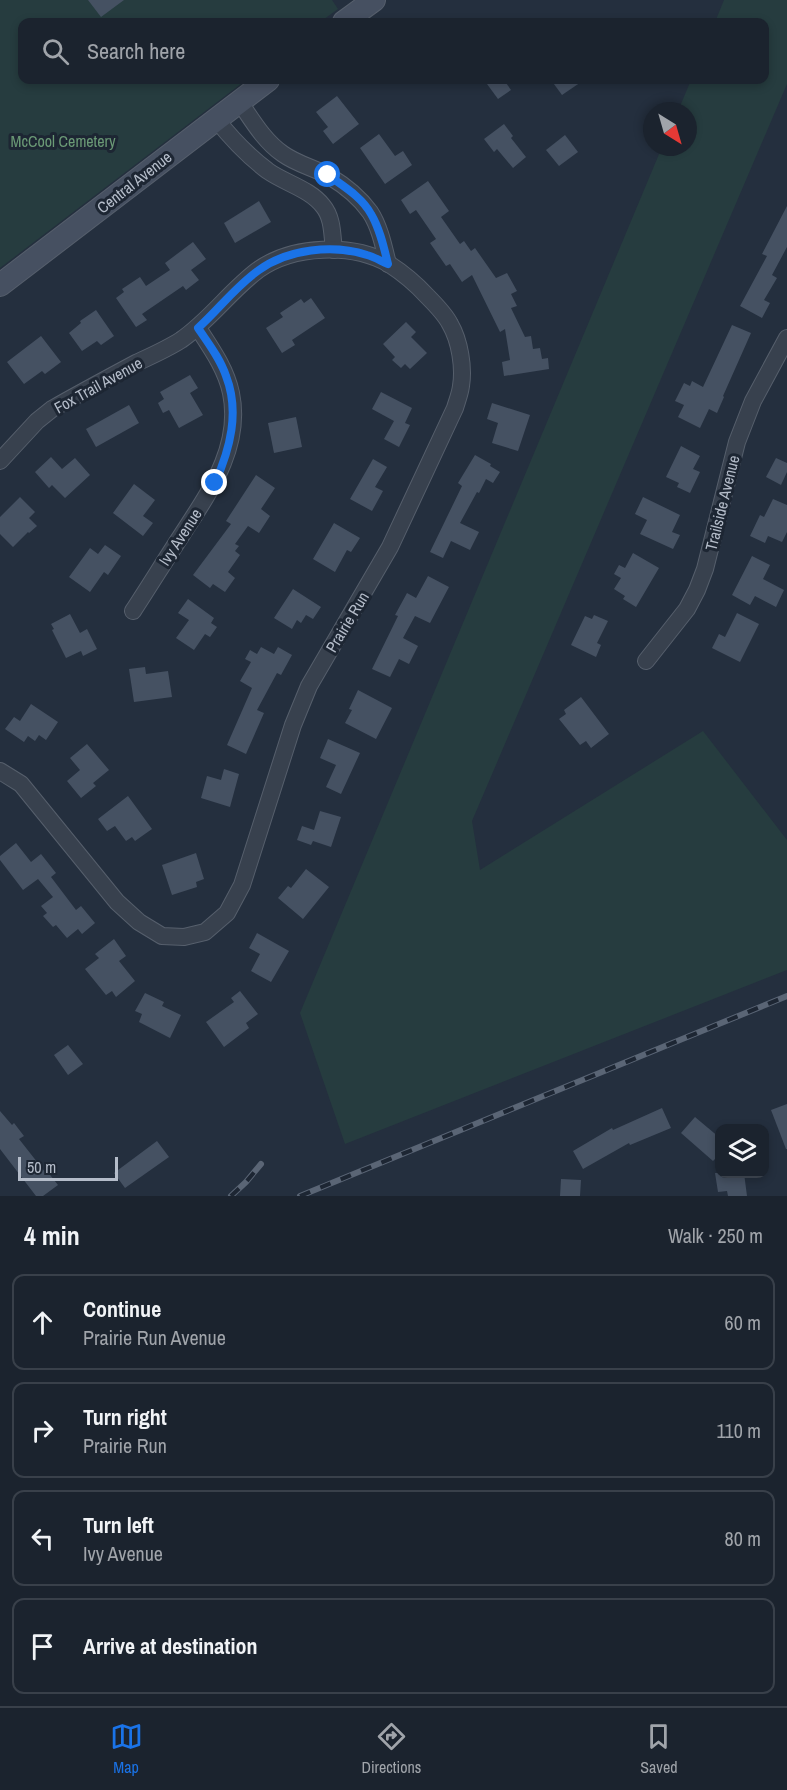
<!DOCTYPE html>
<html lang="en">
<head>
<meta charset="utf-8">
<style>
  :root { --surface:#1b232e; --page:#242b36; --text:#f1f3f6; --muted:#a0a4aa; --line:#39404a; --accent:#1a73e8 }
  body { margin:0; font-family:"Archivo Narrow",sans-serif; background:var(--page); color:var(--text) }
  .controls { position:absolute; right:18px; bottom:18px; display:grid; overflow:hidden; border-radius:12px; box-shadow:0 3px 9px #0003 }
  .controls button { width:54px; height:54px; display:grid; place-items:center; padding:0; border:0; border-bottom:2px solid var(--line); background:var(--surface); color:var(--text); font:30px sans-serif }
  .compass { position:absolute; left:643px; top:102px; width:54px; height:54px; border-radius:50%; background:var(--surface); box-shadow:0 3px 9px #0003; rotate:143deg }
  .scale { position:absolute; left:18px; bottom:15px; width:100px; box-sizing:border-box; padding-left:6px; border:3px solid #b4bcc9; border-top:0; font-size:16px; line-height:21px; white-space:nowrap; color:#b4bcc9; -webkit-text-stroke:4px #1d2633; paint-order:stroke }
  .stop { position:absolute; width:18px; height:18px; margin:-14px; border:4px solid #1a73e8; border-radius:50%; background:#fff }
  .stop.end { background:#1a73e8; border-color:#fff; box-shadow:0 2px 6px #0008 }
  .list { margin:0; padding:0; list-style:none }
  h2 { display:flex; justify-content:space-between; align-items:center; height:78px; margin:0; padding:0 24px; font-size:26px }
  h2 small { font-size:20px; font-weight:400; color:var(--muted) }
  .list li { display:grid; grid-template-columns:39px 1fr auto; gap:18px; align-items:center; box-sizing:border-box; height:96px; margin:0 12px 12px; padding:0 12px; border:2px solid var(--line); border-radius:12px }
  .list b { display:block; font-size:22px; white-space:nowrap }
  .list p { margin:0; font-size:20px; white-space:nowrap; color:var(--muted) }
  .list em { font-size:20px; font-style:normal; color:var(--muted) }
  .icon { flex:none; width:33px; height:33px; fill:none; stroke:currentColor; stroke-width:2; stroke-linecap:round; stroke-linejoin:round }
  .map { position:relative; flex:none; width:787px; height:1196px; overflow:hidden }
  .search { position:absolute; background:var(--surface); box-shadow:0 3px 9px #0003; left:18px; right:18px; top:18px; height:66px; display:flex; align-items:center; gap:15px; box-sizing:border-box; padding:0 21px; border-radius:12px; color:var(--muted); font-size:22px }
  .sheet { height:510px; background:var(--surface) }
  nav { display:flex; justify-content:space-around; align-items:center; box-sizing:border-box; height:84px; border-top:2px solid var(--line); background:var(--surface); font-size:16px; color:var(--muted) }
  nav a { display:grid; justify-items:center; gap:3px }
  nav .on { color:var(--accent) }
  .map>svg:first-child { display:block }
  .green { fill:#263c3f }
  .building { fill:#455162 }
  .lines { fill:none; stroke-linecap:round; stroke-linejoin:round }
  .street-casing { stroke:#565f6c; stroke-width:18 }
  .secondary-casing { stroke:#565f6c; stroke-width:24 }
  .street { stroke:#38414e; stroke-width:16 }
  .secondary { stroke:#465061; stroke-width:22 }
  .rail-casing { stroke:#5a6575; stroke-width:6 }
  .rail { stroke:#1d2633; stroke-width:4; stroke-dasharray:11; stroke-linecap:butt }
  .route { stroke:#1a73e8; stroke-width:8 }
  .labels { text-anchor:middle; dominant-baseline:central; stroke-width:6; stroke-linejoin:round; paint-order:stroke }
  .park-label { font-size:16px; fill:#6b9a76; stroke:#1d2633 }
  .street-label { font-size:16px; fill:#b4bcc9; stroke:#1d2633 }
</style>
</head>
<body>
<div class="map">
<svg width="787" height="1196" viewBox="0 0 787 1196">
  <rect width="100%" height="100%" fill="#242f3e"/>
  <g class="green">
    <path d="M 0,0 L 332,0 L 338,9 L 320,22 L 22,22 L 22,80 L 246,80 L 0,268 Z"/>
    <path d="M 724,0 L 787,0 L 787,84 L 472,821 L 480,870 L 703,731 L 787,840 L 787,970 L 345,1144 L 300,1013 L 662,147 L 688,147 L 688,111 L 678,111 L 691,80 L 764,80 L 764,22 L 715,22 Z"/>
  </g>
  <g class="building">
    <path d="M 88,0 L 124,0 L 101,17 Z"/>
    <path d="M 494,80 L 504,80 L 511,90 L 498,99 L 487,84 Z"/>
    <path d="M 551,80 L 584,80 L 562,95 Z"/>
    <path d="M 337,96 L 359,124 L 333,144 L 323,131 L 328,127 L 316,112 Z"/>
    <path d="M 504,124 L 513,136 L 511,138 L 526,157 L 513,168 L 497,149 L 494,152 L 484,139 Z"/>
    <path d="M 379,134 L 395,156 L 403,151 L 412,165 L 385,184 L 360,148 Z"/>
    <path d="M 565,135 L 578,152 L 559,166 L 546,150 Z"/>
    <path d="M 428,181 L 449,211 L 441,217 L 460,244 L 464,241 L 471,251 L 475,248 L 496,278 L 507,273 L 517,291 L 511,294 L 517,306 L 511,308 L 525,337 L 531,336 L 533,349 L 540,348 L 542,359 L 548,358 L 549,369 L 504,376 L 502,362 L 510,360 L 505,329 L 500,332 L 472,275 L 462,282 L 450,264 L 446,266 L 430,243 L 436,239 L 416,210 L 410,214 L 401,200 Z"/>
    <path d="M 259,201 L 271,222 L 235,243 L 224,223 Z"/>
    <path d="M 787,206 L 787,247 L 772,275 L 777,278 L 764,300 L 770,303 L 762,318 L 740,306 L 767,256 L 762,254 Z"/>
    <path d="M 193,242 L 206,259 L 191,270 L 199,280 L 186,290 L 183,286 L 142,314 L 147,320 L 136,327 L 116,298 L 124,292 L 122,289 L 140,277 L 146,286 L 170,270 L 165,263 Z"/>
    <path d="M 311,298 L 325,318 L 292,340 L 295,345 L 282,353 L 266,328 L 283,317 L 280,313 L 301,299 L 304,303 Z"/>
    <path d="M 96,310 L 114,336 L 101,345 L 97,341 L 82,351 L 69,333 L 81,323 L 80,321 Z"/>
    <path d="M 406,322 L 416,332 L 411,337 L 427,353 L 410,369 L 405,364 L 401,368 L 392,360 L 395,357 L 383,344 Z"/>
    <path d="M 732,325 L 751,333 L 723,396 L 724,397 L 717,413 L 709,409 L 700,428 L 678,417 L 684,405 L 675,401 L 684,383 L 690,386 L 692,381 L 703,387 Z"/>
    <path d="M 41,336 L 61,362 L 45,374 L 42,371 L 24,384 L 7,362 Z"/>
    <path d="M 190,375 L 198,388 L 190,393 L 203,415 L 179,428 L 169,410 L 163,413 L 158,403 L 164,399 L 160,392 Z"/>
    <path d="M 381,392 L 412,408 L 405,423 L 410,425 L 399,447 L 384,439 L 394,421 L 372,409 Z"/>
    <path d="M 492,403 L 530,415 L 518,451 L 492,443 L 498,423 L 487,419 Z"/>
    <path d="M 129,405 L 139,423 L 96,447 L 86,429 Z"/>
    <path d="M 296,417 L 302,447 L 274,453 L 268,423 Z"/>
    <path d="M 681,446 L 700,456 L 693,469 L 700,472 L 690,493 L 677,487 L 679,483 L 666,477 Z"/>
    <path d="M 475,455 L 491,464 L 490,466 L 500,472 L 493,483 L 486,479 L 479,493 L 477,492 L 460,523 L 479,532 L 470,550 L 451,541 L 443,558 L 430,552 L 462,486 L 458,483 Z"/>
    <path d="M 51,457 L 62,469 L 75,458 L 90,475 L 65,498 L 52,485 L 49,488 L 35,472 Z"/>
    <path d="M 776,458 L 787,463 L 787,472 L 781,485 L 766,477 Z"/>
    <path d="M 373,459 L 387,467 L 375,487 L 383,491 L 372,511 L 350,499 Z"/>
    <path d="M 256,475 L 275,488 L 261,509 L 270,516 L 259,533 L 248,526 L 235,544 L 239,546 L 235,551 L 240,555 L 228,572 L 235,578 L 225,592 L 213,584 L 210,588 L 193,575 L 231,524 L 226,521 Z"/>
    <path d="M 134,484 L 155,500 L 143,516 L 153,523 L 143,536 L 113,513 Z"/>
    <path d="M 20,497 L 35,512 L 29,518 L 37,526 L 29,533 L 28,532 L 13,547 L 0,534 L 0,517 Z"/>
    <path d="M 643,497 L 680,515 L 672,532 L 680,535 L 673,549 L 640,534 L 647,520 L 635,514 Z"/>
    <path d="M 773,499 L 787,505 L 787,532 L 782,542 L 768,536 L 765,543 L 750,536 L 760,515 L 764,517 Z"/>
    <path d="M 334,523 L 360,538 L 351,552 L 347,550 L 335,572 L 313,559 Z"/>
    <path d="M 105,545 L 121,556 L 108,575 L 104,572 L 90,592 L 69,577 L 90,548 L 98,554 Z"/>
    <path d="M 633,553 L 659,568 L 636,607 L 623,599 L 625,596 L 614,589 L 621,578 L 614,574 L 619,565 L 625,568 Z"/>
    <path d="M 752,556 L 770,565 L 763,579 L 784,590 L 776,607 L 755,596 L 750,605 L 732,595 Z"/>
    <path d="M 428,576 L 449,587 L 430,623 L 415,616 L 403,638 L 418,646 L 409,664 L 399,659 L 390,677 L 372,669 L 398,616 L 395,615 L 407,593 L 416,598 Z"/>
    <path d="M 293,589 L 321,607 L 313,619 L 306,615 L 301,623 L 297,620 L 292,629 L 274,618 Z"/>
    <path d="M 188,599 L 214,618 L 211,623 L 217,627 L 210,637 L 205,634 L 194,650 L 176,638 L 189,620 L 178,613 Z"/>
    <path d="M 737,613 L 759,624 L 740,662 L 712,648 L 719,634 L 725,637 Z"/>
    <path d="M 70,614 L 80,633 L 87,629 L 97,649 L 83,656 L 81,651 L 66,658 L 52,630 L 54,629 L 51,624 Z"/>
    <path d="M 594,615 L 608,621 L 597,643 L 601,645 L 596,657 L 571,645 L 585,616 L 592,619 Z"/>
    <path d="M 261,647 L 274,654 L 278,647 L 292,655 L 281,675 L 277,673 L 257,710 L 264,713 L 246,754 L 227,745 L 252,688 L 240,681 L 251,662 L 245,659 L 250,650 L 257,654 Z"/>
    <path d="M 145,667 L 146,674 L 168,671 L 172,697 L 134,702 L 129,669 Z"/>
    <path d="M 358,690 L 392,708 L 376,739 L 345,723 L 352,710 L 349,709 Z"/>
    <path d="M 581,697 L 609,734 L 591,748 L 586,741 L 580,745 L 559,719 L 566,714 L 564,710 Z"/>
    <path d="M 31,704 L 58,722 L 46,740 L 39,735 L 35,741 L 28,736 L 24,742 L 5,729 L 14,717 L 20,721 Z"/>
    <path d="M 328,739 L 360,753 L 341,794 L 326,787 L 336,765 L 320,758 Z"/>
    <path d="M 87,744 L 109,770 L 93,783 L 96,786 L 81,798 L 67,781 L 80,770 L 70,758 Z"/>
    <path d="M 224,769 L 239,774 L 230,807 L 201,798 L 207,776 L 221,780 Z"/>
    <path d="M 128,796 L 152,829 L 135,841 L 132,837 L 126,841 L 115,826 L 107,831 L 98,819 Z"/>
    <path d="M 320,811 L 341,817 L 331,847 L 313,841 L 311,845 L 297,840 L 302,826 L 314,830 Z"/>
    <path d="M 16,843 L 31,862 L 41,854 L 56,873 L 51,877 L 76,910 L 81,906 L 95,923 L 82,934 L 78,929 L 67,938 L 56,925 L 53,927 L 43,916 L 47,913 L 41,906 L 53,897 L 38,879 L 23,890 L 0,860 L 0,856 Z"/>
    <path d="M 196,853 L 204,879 L 196,882 L 197,887 L 172,895 L 162,865 Z"/>
    <path d="M 306,869 L 329,887 L 303,919 L 278,898 L 288,886 L 291,888 Z"/>
    <path d="M 257,933 L 289,951 L 271,982 L 251,971 L 260,954 L 249,948 Z"/>
    <path d="M 114,939 L 126,956 L 119,961 L 135,981 L 116,997 L 112,991 L 106,995 L 85,969 L 99,958 L 95,954 Z"/>
    <path d="M 240,991 L 258,1014 L 246,1023 L 249,1028 L 224,1047 L 206,1022 L 234,1002 L 231,998 Z"/>
    <path d="M 145,993 L 164,1002 L 162,1006 L 181,1015 L 170,1038 L 139,1022 L 142,1014 L 135,1011 Z"/>
    <path d="M 68,1045 L 83,1064 L 68,1075 L 54,1055 Z"/>
    <path d="M 787,1104 L 787,1149 L 786,1149 L 771,1110 Z"/>
    <path d="M 662,1108 L 671,1128 L 630,1145 L 629,1143 L 583,1169 L 573,1151 L 612,1128 L 613,1130 Z"/>
    <path d="M 0,1111 L 12,1125 L 14,1123 L 24,1136 L 19,1139 L 45,1172 L 47,1171 L 58,1185 L 43,1196 L 36,1196 L 0,1149 Z"/>
    <path d="M 695,1117 L 720,1138 L 720,1154 L 713,1161 L 681,1133 Z"/>
    <path d="M 157,1141 L 169,1157 L 125,1188 L 114,1173 Z"/>
    <path d="M 715,1173 L 744,1173 L 747,1196 L 728,1196 L 727,1191 L 718,1192 Z"/>
    <path d="M 561,1179 L 581,1180 L 580,1196 L 560,1196 Z"/>
  </g>
  <g class="lines">
    <g class="street-casing">
      <g id="street">
        <path d="M 239,101 C 252,120 264,141 283,154 C 297,164 314,168 329,176 C 344,185 360,198 370,212 C 380,227 384,248 388,264"/>
        <path d="M 216,119 C 231,138 248,156 268,171 C 285,183 310,189 323,206 C 333,218 332,235 334,250"/>
        <path d="M 0,461 L 37,421 L 52,409 C 80,393 108,378 136,363 C 151,356 167,349 181,340 C 210,320 230,291 258,270 C 293,245 352,243 389,264 C 403,273 416,284 427,296 C 435,304 445,314 450,324 C 460,341 464,368 461,386 C 460,394 457,401 455,408 L 390,547 L 309,686 L 293,725 L 242,885 L 227,913 L 205,932 L 184,937 L 162,936 L 139,922 L 117,902 L 21,784 L 0,771"/>
        <path d="M 133,611 C 150,585 166,559 183,533 C 210,491 242,446 231,393 C 226,369 211,348 198,328"/>
        <path d="M 646,661 L 687,609 L 697,590 L 705,569 L 737,442 L 753,401 L 787,338"/>
      </g>
    </g>
    <g class="secondary-casing">
      <g id="secondary">
        <path d="M 344,22 L 374,0"/>
        <path d="M 0,285 L 268,80"/>
      </g>
    </g>
    <use href="#street" class="street"/>
    <use href="#secondary" class="secondary"/>
    <g class="rail-casing">
      <g id="rail">
        <path d="M 231,1196 L 246,1182 L 261,1164"/>
        <path d="M 300,1196 L 787,996"/>
      </g>
    </g>
    <use href="#rail" class="rail"/>
  </g>
  <g class="lines">
    <path class="route" d="M 215,483 C 230,449 240,412 226,376 C 220,358 208,343 198,328 C 219,309 236,286 259,270 C 288,249 333,244 367,255 C 374,257 381,261 388,264 C 384,248 380,229 371,214 C 362,197 343,186 328,175"/>
  </g>
  <g class="labels">
    <g class="park-label">
      <text x="63" y="141">McCool Cemetery</text>
    </g>
    <g class="street-label">
      <text transform="translate(134 182) rotate(-38)">Central Avenue</text>
      <text transform="translate(98 385) rotate(-29)">Fox Trail Avenue</text>
      <text transform="translate(722 503) rotate(-76)">Trailside Avenue</text>
      <text transform="translate(180 537) rotate(-57)">Ivy Avenue</text>
      <text transform="translate(347 622) rotate(-59)">Prairie Run</text>
    </g>
  </g>
</svg>
<div class="controls">
<button><svg class="icon" aria-label="layers" viewBox="0 0 24 24"><path d="M12 4l9 5-9 5-9-5zM3 14l9 5 9-5"/></svg></button>
</div>
<svg class="compass" viewBox="-18 -18 36 36"><path d="M0-13l5 13h-10z" fill="#e53935"/><path d="M0 13l5-13h-10z" fill="#a0a4aa"/></svg>
<div class="scale">50 m</div>
<div class="stop" style="left:328px;top:175px"></div>
<div class="stop end" style="left:215px;top:483px"></div>
<div class="search"><svg class="icon" aria-label="search" viewBox="0 0 24 24"><circle cx="10" cy="10" r="6"/><path d="M15 15l6 6"/></svg>Search here</div>
</div>
<section class="sheet">
<h2>4 min<small>Walk · 250 m</small></h2>
<ul class="list">
<li><svg class="icon" aria-label="ahead" viewBox="0 0 24 24"><path d="M12 20V5M6 11l6-6 6 6"/></svg><div><b>Continue</b><p>Prairie Run Avenue</p></div><em>60 m</em></li>
<li><svg class="icon" aria-label="right" viewBox="0 0 24 24"><path d="M7 20v-9h11M14 6l5 5-5 5"/></svg><div><b>Turn right</b><p>Prairie Run</p></div><em>110 m</em></li>
<li><svg class="icon" aria-label="left" viewBox="0 0 24 24"><path d="M17 20v-9H6M10 6l-5 5 5 5"/></svg><div><b>Turn left</b><p>Ivy Avenue</p></div><em>80 m</em></li>
<li><svg class="icon" aria-label="arrive" viewBox="0 0 24 24"><path d="M6 21V4h12l-3 4 3 4H6"/></svg><div><b>Arrive at destination</b></div></li>
</ul>
</section>
<nav>
<a class="on"><svg class="icon" aria-label="map" viewBox="0 0 24 24"><path d="M3 6l6-2 6 2 6-2v14l-6 2-6-2-6 2zM9 4v14M15 6v14"/></svg>Map</a>
<a><svg class="icon" aria-label="directions" viewBox="0 0 24 24"><path d="M12 3l9 9-9 9-9-9zM9 14v-3h6M13 9l2 2-2 2"/></svg>Directions</a>
<a><svg class="icon" aria-label="saved" viewBox="0 0 24 24"><path d="M7 4h10v16l-5-4-5 4z"/></svg>Saved</a>
</nav>
</body>
</html>
